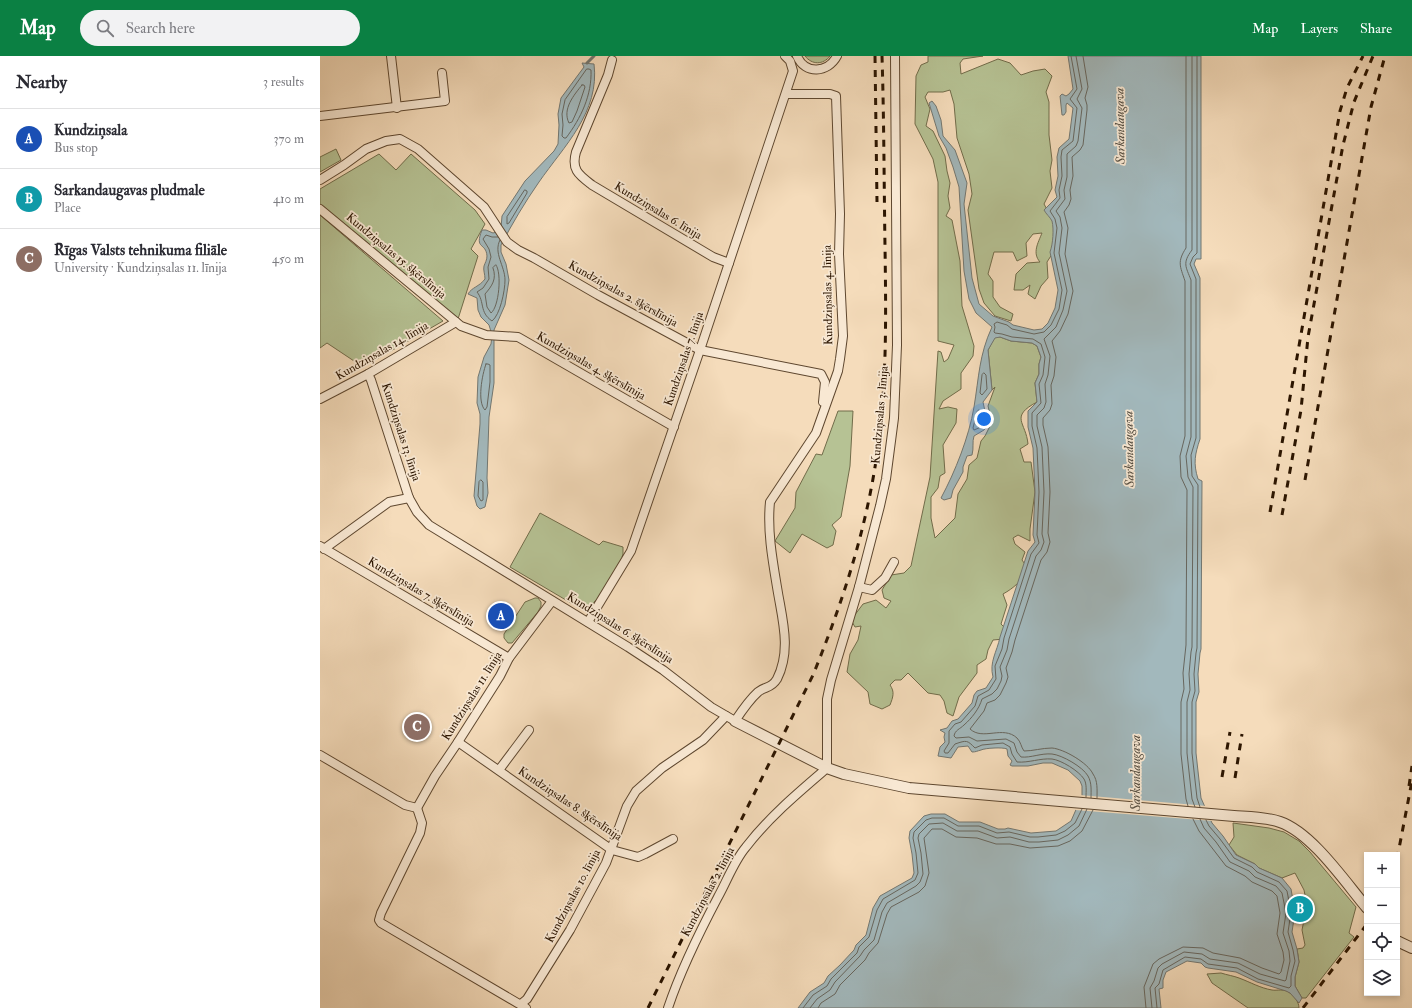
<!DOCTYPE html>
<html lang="en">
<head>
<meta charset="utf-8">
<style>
	:root { --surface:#fff; --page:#f2f2f3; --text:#2b2b33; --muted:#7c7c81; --line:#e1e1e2; --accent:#0b8043 }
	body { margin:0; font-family:"IM FELL Double Pica",serif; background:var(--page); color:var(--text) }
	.controls { position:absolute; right:12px; bottom:12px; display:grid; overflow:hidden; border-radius:0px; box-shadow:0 2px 6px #0003 }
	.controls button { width:36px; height:36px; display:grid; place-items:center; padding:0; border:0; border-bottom:1px solid var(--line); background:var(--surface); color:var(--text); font:20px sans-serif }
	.you { position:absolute; left:664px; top:363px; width:14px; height:14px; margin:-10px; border:3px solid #fff; border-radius:50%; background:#1a73e8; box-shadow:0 0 0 6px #1a73e833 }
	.badge { display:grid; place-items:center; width:26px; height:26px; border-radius:50%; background:var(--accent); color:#fff; font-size:13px; font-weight:700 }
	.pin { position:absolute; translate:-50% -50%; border:2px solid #fff; box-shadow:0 1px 4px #0006 }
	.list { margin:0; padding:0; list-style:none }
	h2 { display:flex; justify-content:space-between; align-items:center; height:52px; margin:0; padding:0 16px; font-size:17px }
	h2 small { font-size:13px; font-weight:400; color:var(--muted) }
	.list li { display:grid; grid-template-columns:26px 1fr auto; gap:12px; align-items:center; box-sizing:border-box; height:60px; padding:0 16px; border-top:1px solid var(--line) }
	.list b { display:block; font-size:15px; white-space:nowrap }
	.list p { margin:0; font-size:13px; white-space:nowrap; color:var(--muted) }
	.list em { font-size:13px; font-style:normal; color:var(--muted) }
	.icon { flex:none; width:22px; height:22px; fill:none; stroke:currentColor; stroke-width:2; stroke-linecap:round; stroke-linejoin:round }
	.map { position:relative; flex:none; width:1092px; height:952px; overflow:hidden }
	header { display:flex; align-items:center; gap:24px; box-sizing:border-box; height:56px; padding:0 20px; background:var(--accent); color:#fff }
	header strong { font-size:19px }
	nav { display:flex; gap:22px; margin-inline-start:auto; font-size:14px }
	.search { width:280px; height:36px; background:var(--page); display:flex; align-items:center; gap:10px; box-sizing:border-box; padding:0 14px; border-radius:22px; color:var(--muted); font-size:15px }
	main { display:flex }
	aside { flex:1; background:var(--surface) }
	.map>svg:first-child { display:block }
	.green { fill:#b6c294; stroke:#716c4a }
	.water { fill:#a2b8bc; stroke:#737771 }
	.pier { fill:#f5dcbb }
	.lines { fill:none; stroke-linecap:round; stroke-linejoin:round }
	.shore { stroke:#67665e; stroke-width:1 }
	.stream { stroke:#737771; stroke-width:3 }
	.minor-casing { stroke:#5e472f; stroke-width:10 }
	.tertiary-casing { stroke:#5e472f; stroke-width:12 }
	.minor { stroke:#f8e8d3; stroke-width:8 }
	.tertiary { stroke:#f8e8d3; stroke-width:10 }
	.rail { stroke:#2c1500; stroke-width:3; stroke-dasharray:7 7; stroke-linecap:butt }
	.labels { text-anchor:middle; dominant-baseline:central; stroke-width:3.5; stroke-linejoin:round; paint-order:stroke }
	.street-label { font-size:12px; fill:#2c1500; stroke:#f8e8d3 }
	.water-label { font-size:13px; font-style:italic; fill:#554e42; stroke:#f8e8d3 }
</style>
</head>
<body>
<header>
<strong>Map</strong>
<div class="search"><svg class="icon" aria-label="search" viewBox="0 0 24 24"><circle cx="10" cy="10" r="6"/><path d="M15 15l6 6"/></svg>Search here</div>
<nav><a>Map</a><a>Layers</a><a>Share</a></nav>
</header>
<main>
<aside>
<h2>Nearby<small>3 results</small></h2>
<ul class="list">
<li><span class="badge" style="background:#1a4fb4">A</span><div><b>Kundziņsala</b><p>Bus stop</p></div><em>370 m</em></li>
<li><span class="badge" style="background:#0f9aa8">B</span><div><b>Sarkandaugavas pludmale</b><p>Place</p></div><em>410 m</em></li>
<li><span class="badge" style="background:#8d6e63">C</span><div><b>Rīgas Valsts tehnikuma filiāle</b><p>University · Kundziņsalas 11. līnija</p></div><em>450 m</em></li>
</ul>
</aside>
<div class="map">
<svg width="1092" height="952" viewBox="0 0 1092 952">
	<rect width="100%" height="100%" fill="#f5dcbb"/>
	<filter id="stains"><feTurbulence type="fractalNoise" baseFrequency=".005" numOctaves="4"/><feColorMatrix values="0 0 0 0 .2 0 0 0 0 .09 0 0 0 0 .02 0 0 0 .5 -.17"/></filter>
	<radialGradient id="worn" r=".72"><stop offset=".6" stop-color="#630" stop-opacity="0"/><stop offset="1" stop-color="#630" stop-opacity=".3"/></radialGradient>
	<g class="green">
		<path d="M485,0H510C503,9 492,9 485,0Z"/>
		<path d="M608,0H663L643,3L640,7L641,18L678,3L690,7L701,19L713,15L725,13L732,20L726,36L729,46V79L732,104L730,115L732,132L724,148L735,168L736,192L727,206L728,222L721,230L715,243L708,238L710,229L703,234H694L696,218L707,207L720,206C712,197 718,187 722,177L713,178L706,187L707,200L697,205L693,196H674L668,218L673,225V241L680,251L693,258L691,265L675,260L664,247L659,233L648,154L652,138L649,118L637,82L634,48L630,34L623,36H608L605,41L610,53L606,70L613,75L625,100L627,115L630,127L628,140L630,152L626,160L632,164L640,205L642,250L654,290L653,300L641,317V333L623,345L619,353L628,351L637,353L636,367L623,389L625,417L620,420L618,432L611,441V462L615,482L635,462L638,438L647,423L649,409L657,402L661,385L665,380L672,366L668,350L675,331L672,334L668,294L675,281H680L691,285L712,287L717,290L721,301L719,308V318L715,327L717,346C689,361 706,366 708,388L700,393L704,406H711L715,436L710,473V485L698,479L693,482L695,488L705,496L702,504L709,514C701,525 694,532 683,538L687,549L681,568L686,573L684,583L673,584L668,594L666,603L657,609V617L639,641L633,660L627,657L624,645L620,639L608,637L588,617L581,624H575L570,629C575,636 573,641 570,649L562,653L550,648L548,636L527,616L530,598L538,584L541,570L535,571L531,564L543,548L556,544L566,552L571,545L564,542L562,534L571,519L584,517L591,510L610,421L618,295L621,296L624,306L628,303L634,289L618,285V126L613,103L595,68L596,20L601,9L608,6Z"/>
		<polygon points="16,93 21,104 0,116 0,101"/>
		<polygon points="59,98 76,114 91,98 155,154 165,168 151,193 158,200 138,263 0,149 0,133"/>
		<polygon points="0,159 123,265 43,311 7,287 0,292"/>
		<polygon points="518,355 533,355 530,410 521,461 512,469 516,475 513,489 507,492 482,478 470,497 455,485 475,452 476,436 496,398 502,399"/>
		<polygon points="220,457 279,489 283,485 303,491 303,498 302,501 305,503 278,544 275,545 271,551 265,552 258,547 251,547 190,511"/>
		<polygon points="215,542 218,542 221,546 221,550 218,556 192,587 188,587 184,582 184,578 205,546"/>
		<polygon points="913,767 949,772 964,776 979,785 990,796 1036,851 1029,877 1034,881 986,942 982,942 975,930 975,921 979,906 977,893 983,892 985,889 982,874 987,849 984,834 975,817 962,822 939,812 935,808 917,799 909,789 914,781"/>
		<path d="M901,917C907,919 914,920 919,922C930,926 940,932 952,934C957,935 964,932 970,937C974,940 979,946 979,952H928L892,927L887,918Z"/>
	</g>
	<g class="water">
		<path d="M748,0H881V203H876L874,208L880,222V383C875,398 873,407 878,423L882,425L881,593L880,597L878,618L879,636L876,646V697L881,742L892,767L903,780L916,799L935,808L939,812L962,822L971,833L975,856L972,876L977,893L979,906L975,921V930L982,942L979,947L970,937L966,935L937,926L916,916L888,912L885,911L881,907L867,905L846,916L843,924V932L839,933L841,952H478L490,936L504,927L508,920L520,909L534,894L536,889L546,879L553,852L560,840L592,822L594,817L592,798L589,782L590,775L604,760L611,758H625L639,766H660L678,773H685L688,772L711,777L736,775L751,765L762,740V730L760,725L748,714L732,707H723L708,710H692L690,709L692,705L688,700L687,693C683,691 665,692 661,694C657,695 656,696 652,696L648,690L638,691L631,702L618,700L620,691L625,686L624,681L625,677L620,674L627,672L632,665L638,663L652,647L654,639L657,635L666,632L673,621C669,606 677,596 680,581L708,495L715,486L713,479L715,436L713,392L708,371V355L717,346L715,327L719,318V308L721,301L717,290L712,287L691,285L680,281L675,282L668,294L672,334L663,346L668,369L664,374L654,380C652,386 654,392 652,399L647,400L643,411V416L633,434L631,442L624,444L621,442C635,416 649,381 654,351C659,321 659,299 672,271L656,257L649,243L644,215L639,131L633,111L626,92L619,80L609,47L612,45L616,50L621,64L623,80L635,94L647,127L644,148L652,222L659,248L673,260L689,266L693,269L714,274L722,273L728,267L735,252L738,234L730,196C733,188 734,173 732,165C730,161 726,158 724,154L737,141L735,134L738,120L737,101L739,92L749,83L753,52L747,47L746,49V56L744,59H742L740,40L742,38L746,40L749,38L753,33Z"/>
		<path d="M262,7L274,8C280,56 244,90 219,126C205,146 192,168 181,189V196L186,208L189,224L185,249L174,274V327L169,361L167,422L168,437L165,451L160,453L157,450L154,440L160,368V358L157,347L158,321L164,301L171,288L172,279L169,269L161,261L158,254L157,242L148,238C152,231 159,231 165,223C165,218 163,214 164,210C165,207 167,204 167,200C166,186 154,194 162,174H166L173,177L180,175L181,172L182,160L205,125L234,95L238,88L239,69L238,58L241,42L264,11Z"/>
	</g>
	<polygon class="pier" points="760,739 887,750 893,765 755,754"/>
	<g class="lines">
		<g class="shore">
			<path d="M751,0L757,33L750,43L757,52L753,85L742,94L741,101L742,120L739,134L740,142L730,155L735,163L737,172L734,197L742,234L739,253L731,269L724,276L714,278L692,273L687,269L677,266L674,268L675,271L674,276L675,277L682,278L692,281L713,283L721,288L725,301L723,319L719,328L721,347L712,357V370L717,392L719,436L717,479L719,487L711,498L684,582L682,593L675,610L676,623L669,634L658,640L655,650L641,666L635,668L629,675V687L624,695L625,697H628L635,688C647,684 647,684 655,692L662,689L683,687L690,691L692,698L697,706C709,707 720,702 732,703C741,704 759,715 764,723C767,728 766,735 766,741"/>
			<path d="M756,0L762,33L757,43L762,52L758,85L756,90L747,98V121L744,134L745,143L736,155L740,161L742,172L739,197L747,235L743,254L736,271L724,283L730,300L728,319L725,328L726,346L724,352L717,359V370L722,391L724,436L722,478L724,486L721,494L716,500L689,583L687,594L680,611L682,620L681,625L677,633L672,638L662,643C659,653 652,662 644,669C640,673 635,674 634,680L636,682L649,681L657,685L686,683L694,687L697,696L701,701C711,702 721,697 732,698C742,699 763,711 768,720C772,727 771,735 771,742"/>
			<path d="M763,0L768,31L765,42L767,49V54L763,89L760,94L752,101L753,120L750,134L751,143L749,149L744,156L748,172L745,198L753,235L748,258L740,275L732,285L736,301L734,320L731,329L732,348L730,354L723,362V369L728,391L730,436L728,477L730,486L727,496L721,504L695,584L692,596L686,612L688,621L686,627L680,639L675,644L667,647L664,655L650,673C663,685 683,669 697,682C701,686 701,691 704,695C713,695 722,692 732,692C744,693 768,707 773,718C778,725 777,734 777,742"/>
			<path d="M866,0V192C857,206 860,210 865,225V380L860,400L861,421L867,434L866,589L863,617L864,633L861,646V698L866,743L868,750"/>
			<path d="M872,0V194C862,207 866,211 871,224V381L866,400L868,421L873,431L872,591L871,596L869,618L870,634L867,646V697L872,743L875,751"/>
			<polyline points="877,0 877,197 873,201 870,208 876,223 876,382 871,399 872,420 878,429 877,592 876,597 874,618 875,635 872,646 872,697 877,742 880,751"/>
			<path d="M267,13H269L271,14C272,39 261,62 246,82H244L242,80L243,69L242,58L245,44Z"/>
			<path d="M262,29H264L265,31L257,55L252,66L249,67C242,53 254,39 262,29Z"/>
			<polygon points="205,134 207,135 207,137 189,167 187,168 187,161"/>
			<path d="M178,181H172L166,179L163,183L169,193L171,201L168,211L169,223L163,232L157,236C165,246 159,256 172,265C180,259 185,235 185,224C185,210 173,197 180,184"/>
			<path d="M176,209C182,217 179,251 171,257L167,251L165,238C172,230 177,223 173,212Z"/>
			<path d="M166,308H168L170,309V326L167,351L165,354C157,346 162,319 166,308Z"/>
			<polygon points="664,317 666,319 667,333 662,339 660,337 662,319"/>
			<polygon points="659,354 661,356 663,368 661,371 654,374 653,372 657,356"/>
			<polygon points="161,424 163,426 163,444 161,445 158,440 159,426"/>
			<polyline points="483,952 493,939 507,930 511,923 537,897 539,891 549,881 557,854 563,843 595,824 598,817 596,797 593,782 594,776 606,764 612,762 624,762 638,770 659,770 677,777 689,776 710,781 718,781 736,779 745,775 755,767 762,753"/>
			<polyline points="490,952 497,943 510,934 515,926 540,900 544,894 554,884 562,856 567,847 596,830 600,826 603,818 601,797 598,782 599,778 609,768 623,767 637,775 658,775 677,782 690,781 709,786 719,786 738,784 748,779 759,770 767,753"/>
			<polyline points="498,952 501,947 515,938 520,929 545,904 549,897 558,887 567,858 571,851 599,836 605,830 609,817 604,782 612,773 622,773 636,781 657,782 676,788 690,788 710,792 738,790 750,785 762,775 773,754"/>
			<polyline points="826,952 824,931 833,908 839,903 863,891 883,892 893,897 920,902 942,912 959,918 961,916 964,904 963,896 957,878 960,857 957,840 952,835 932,826 925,820 906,810 879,775 873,763"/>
			<polyline points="832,952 830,932 834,925 838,912 842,908 864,896 882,898 890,903 918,907 940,918 965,925 966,924 970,905 969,895 963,877 966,857 962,837 956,830 935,821 929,815 910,806 896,786 884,772 880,763"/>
			<polyline points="837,952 835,932 839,928 843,914 865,901 881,903 888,908 917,912 938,923 969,932 971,930 971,920 975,905 973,894 968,876 971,856 967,835 959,826 937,816 932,811 914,802 900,783 889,770 886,764"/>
		</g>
		<polyline class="stream" points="267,7 274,0"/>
		<defs>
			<g id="minor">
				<polyline points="71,0 77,52"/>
				<path d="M477,0C485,19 508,17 517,0"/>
				<path d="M292,4L288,19L256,96C251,114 259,119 272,129L393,201L409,207"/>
				<polyline points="0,60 125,45 122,17"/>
				<polyline points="0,124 24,109 46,93 66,85 80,83 98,93 164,151 187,186 198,194 214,202 278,239 380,294 501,318 505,326 503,346"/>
				<polyline points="0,153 141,270 166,279 198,281 354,371"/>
				<path d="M48,318L51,324L89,442L97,456L109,469L308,591L343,614L391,651L415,665C421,656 429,644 438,636C445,630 451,633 457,623C471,595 463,566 458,537C453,507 447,476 450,446L496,377L518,315L520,303L523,280L519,198L520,158L516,40L510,38H466"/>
				<polyline points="0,343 48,318 136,266"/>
				<polyline points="0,490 189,602"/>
				<polyline points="4,493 69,446 89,442"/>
				<polyline points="539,531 552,534 565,522 574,506"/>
				<polyline points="268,566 311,495 380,294 473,15 470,5 465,0"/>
				<polyline points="138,686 292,794 318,801 325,798 353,783"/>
				<polyline points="0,699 85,749 97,752"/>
				<polyline points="179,714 209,674"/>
				<polyline points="97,752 102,767 100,777 61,857 59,864 61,867 206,952"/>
				<polyline points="97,752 115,720 138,686 180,620 189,602 232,545"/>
				<polyline points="201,948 207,943 250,874 286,807 307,750 316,735 342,712 383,684 406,660"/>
				<path d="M348,952C361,913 379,877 398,841C407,825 414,805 426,791C449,761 479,736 507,712V643L511,624L539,531L560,450L566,423L574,362L577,289L575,0"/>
			</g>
			<g id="tertiary">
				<path d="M415,665L507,712L524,718L589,732L914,760C929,761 946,761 960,766C992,777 1025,826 1047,852"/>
				<polyline points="1077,885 1092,892"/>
			</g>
		</defs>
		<use href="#minor" class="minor-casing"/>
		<use href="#tertiary" class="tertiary-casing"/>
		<use href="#minor" class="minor"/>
		<use href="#tertiary" class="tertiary"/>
		<g class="rail">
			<polyline points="555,0 557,146"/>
			<polyline points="985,424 1051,51 1065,0"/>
			<polyline points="950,456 1020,55 1027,32 1043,0"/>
			<polyline points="962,459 981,354 988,281 1023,89 1034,46 1053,0"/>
			<polyline points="902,721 910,676"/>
			<polyline points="915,722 922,678"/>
			<polyline points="1089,730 1092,710"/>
			<polyline points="1077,803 1092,725"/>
			<path d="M328,952L493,619C522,548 546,475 557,398C567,329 566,260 565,190C564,127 564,63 562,0"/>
			<polyline points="983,952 1047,868"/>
		</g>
	</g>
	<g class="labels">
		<g class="street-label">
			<text transform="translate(338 155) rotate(31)">Kundziņsalas 6. līnija</text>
			<text transform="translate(76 200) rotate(40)">Kundziņsalas 15. šķērslīnija</text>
			<text transform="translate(303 238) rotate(29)">Kundziņsalas 2. šķērslīnija</text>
			<text transform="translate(508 239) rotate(-91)">Kundziņsalas 4. līnija</text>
			<text transform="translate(62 295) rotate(-30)">Kundziņsalas 14. līnija</text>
			<text transform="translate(364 303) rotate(-71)">Kundziņsalas 7. līnija</text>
			<text transform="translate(271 310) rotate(30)">Kundziņsalas 4. šķērslīnija</text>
			<text transform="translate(560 359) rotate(-85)">Kundziņsalas 3. līnija</text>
			<text transform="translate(81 376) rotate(72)">Kundziņsalas 13. līnija</text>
			<text transform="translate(101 536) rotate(31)">Kundziņsalas 7. šķērslīnija</text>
			<text transform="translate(300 572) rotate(32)">Kundziņsalas 6. šķērslīnija</text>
			<text transform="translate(152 640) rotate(-58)">Kundziņsalas 11. līnija</text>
			<text transform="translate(250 748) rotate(34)">Kundziņsalas 8. šķērslīnija</text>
			<text transform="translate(388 836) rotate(-62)">Kundziņsalas 2. līnija</text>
			<text transform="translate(253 840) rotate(-62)">Kundziņsalas 10. līnija</text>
		</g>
		<g class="water-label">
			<text transform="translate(800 70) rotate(-91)">Sarkandaugava</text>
			<text transform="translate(809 393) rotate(-91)">Sarkandaugava</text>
			<text transform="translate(816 717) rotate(-90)">Sarkandaugava</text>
		</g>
	</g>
	<rect width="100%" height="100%" filter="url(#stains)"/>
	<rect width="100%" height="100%" fill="url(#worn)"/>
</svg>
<div class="controls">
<button>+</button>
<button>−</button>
<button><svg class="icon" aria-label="locate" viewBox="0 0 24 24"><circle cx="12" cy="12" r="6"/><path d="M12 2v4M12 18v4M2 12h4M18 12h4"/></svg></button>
<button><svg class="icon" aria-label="layers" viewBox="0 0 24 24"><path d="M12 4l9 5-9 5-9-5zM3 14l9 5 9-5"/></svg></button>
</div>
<div class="you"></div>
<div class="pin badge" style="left:181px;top:560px;background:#1a4fb4">A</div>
<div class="pin badge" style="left:980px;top:853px;background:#0f9aa8">B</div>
<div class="pin badge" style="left:97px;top:671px;background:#8d6e63">C</div>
</div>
</main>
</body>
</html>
